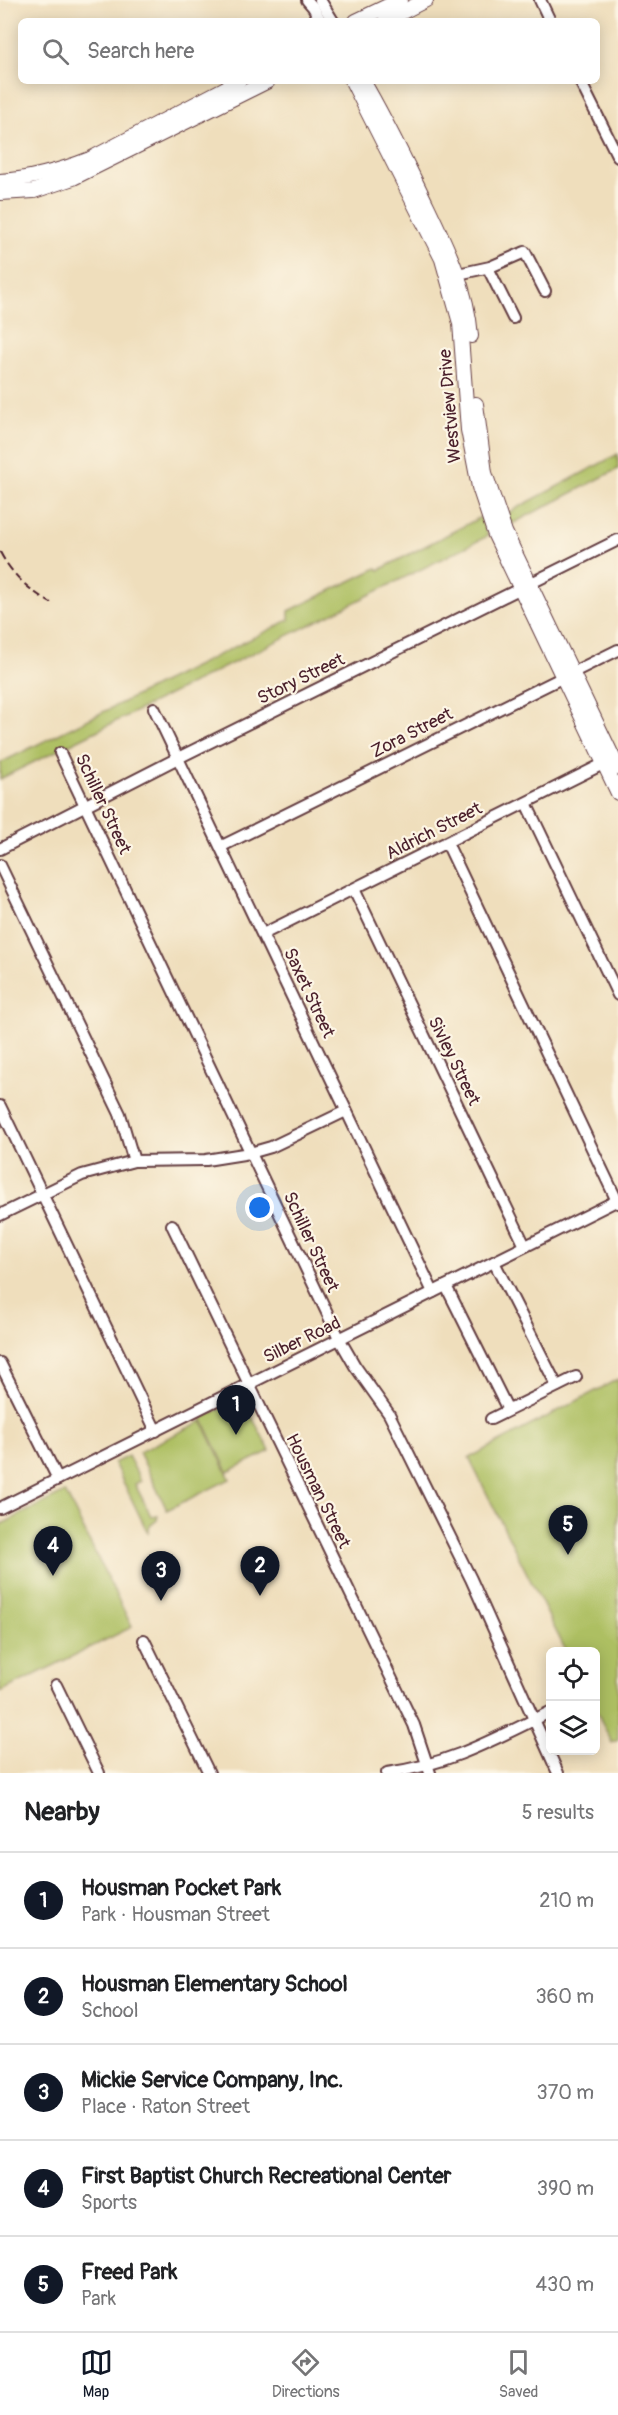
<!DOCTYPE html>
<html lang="en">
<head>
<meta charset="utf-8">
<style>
	:root { --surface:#fff; --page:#f2f2f2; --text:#202124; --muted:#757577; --line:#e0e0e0; --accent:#111827 }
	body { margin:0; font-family:Pangolin,sans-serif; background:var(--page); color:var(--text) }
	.controls { position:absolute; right:18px; bottom:18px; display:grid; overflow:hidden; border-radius:9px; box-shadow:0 3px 15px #0003 }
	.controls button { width:54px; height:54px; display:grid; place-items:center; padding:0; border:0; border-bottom:2px solid var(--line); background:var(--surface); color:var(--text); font:30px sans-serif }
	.you { position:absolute; left:260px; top:1208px; width:21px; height:21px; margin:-15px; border:4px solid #fff; border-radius:50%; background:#1a73e8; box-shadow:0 0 0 9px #1a73e833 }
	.badge { display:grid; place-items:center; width:39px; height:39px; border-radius:50%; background:var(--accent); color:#fff; font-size:20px; font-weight:700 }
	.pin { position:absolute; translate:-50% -50px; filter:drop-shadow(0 2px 3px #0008) }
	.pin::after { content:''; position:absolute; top:32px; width:21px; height:18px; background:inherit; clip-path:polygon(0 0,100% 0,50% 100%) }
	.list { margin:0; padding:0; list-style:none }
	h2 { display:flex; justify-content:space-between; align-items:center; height:78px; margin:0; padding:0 24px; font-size:26px }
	h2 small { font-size:20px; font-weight:400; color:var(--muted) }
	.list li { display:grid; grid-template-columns:39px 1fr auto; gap:18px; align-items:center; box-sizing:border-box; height:96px; padding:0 24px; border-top:2px solid var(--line) }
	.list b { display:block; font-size:22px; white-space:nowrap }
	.list p { margin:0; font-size:20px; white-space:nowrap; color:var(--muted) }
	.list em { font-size:20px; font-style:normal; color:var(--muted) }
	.icon { flex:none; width:33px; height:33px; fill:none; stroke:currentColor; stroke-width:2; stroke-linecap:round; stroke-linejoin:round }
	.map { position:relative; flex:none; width:618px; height:1773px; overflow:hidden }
	.search { position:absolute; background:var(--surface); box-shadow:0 3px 15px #0003; left:18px; right:18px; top:18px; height:66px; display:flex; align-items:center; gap:15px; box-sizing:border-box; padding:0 21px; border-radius:9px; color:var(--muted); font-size:22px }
	.sheet { height:558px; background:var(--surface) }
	nav { display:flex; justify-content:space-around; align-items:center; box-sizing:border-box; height:84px; border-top:2px solid var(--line); background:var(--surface); font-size:16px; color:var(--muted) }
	nav a { display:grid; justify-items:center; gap:3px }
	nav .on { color:var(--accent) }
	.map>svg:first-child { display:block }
	.green { fill:#adbf62; stroke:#7c6f46; stroke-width:1.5 }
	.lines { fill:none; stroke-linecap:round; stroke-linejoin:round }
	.minor-casing { stroke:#633c41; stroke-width:14 }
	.major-casing { stroke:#633c41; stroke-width:16 }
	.minor { stroke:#fff; stroke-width:10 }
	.major { stroke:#fff; stroke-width:14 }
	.rail { stroke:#4a1f2b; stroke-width:2; stroke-dasharray:9 4.5; stroke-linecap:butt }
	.labels { text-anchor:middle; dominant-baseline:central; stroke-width:4.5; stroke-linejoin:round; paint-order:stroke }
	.street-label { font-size:18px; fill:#4a1f2b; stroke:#fcf5e5 }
</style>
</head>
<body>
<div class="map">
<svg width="618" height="1773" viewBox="0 0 618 1773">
	<rect width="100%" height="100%" fill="#fcf5e5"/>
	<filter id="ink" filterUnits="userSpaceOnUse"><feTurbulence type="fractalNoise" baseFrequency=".0167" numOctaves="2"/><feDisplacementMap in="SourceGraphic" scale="12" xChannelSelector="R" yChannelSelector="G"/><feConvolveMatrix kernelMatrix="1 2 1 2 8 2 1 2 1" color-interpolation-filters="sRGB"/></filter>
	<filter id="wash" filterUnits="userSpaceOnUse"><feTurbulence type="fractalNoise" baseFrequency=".008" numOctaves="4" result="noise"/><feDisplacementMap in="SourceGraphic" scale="24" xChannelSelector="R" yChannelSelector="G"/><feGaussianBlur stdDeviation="1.35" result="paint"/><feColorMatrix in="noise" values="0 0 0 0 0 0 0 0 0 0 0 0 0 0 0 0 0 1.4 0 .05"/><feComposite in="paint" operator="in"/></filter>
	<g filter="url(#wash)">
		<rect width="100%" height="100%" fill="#efdebc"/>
		<g class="green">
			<polygon points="618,454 618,469 508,526 504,515"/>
			<polygon points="481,517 488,536 0,779 0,763 289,620 289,611 377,568 379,570"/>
			<polygon points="618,1379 618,1740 612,1743 596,1710 596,1652 566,1651 469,1458"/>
			<polygon points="242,1398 270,1451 228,1472 202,1418"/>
			<polygon points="202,1421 230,1479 167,1510 139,1452"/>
			<polygon points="128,1456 141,1481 135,1484 151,1516 158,1515 157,1520 150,1526 148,1533 114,1463"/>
			<polygon points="65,1492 132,1627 0,1692 0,1525"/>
		</g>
	</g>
	<g filter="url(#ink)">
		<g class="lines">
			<defs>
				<g id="minor">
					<polyline points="307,0 313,7 321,21"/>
					<polyline points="320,0 333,21"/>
					<polyline points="540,0 550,21"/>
					<polyline points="580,81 618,157"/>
					<polyline points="488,268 513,318"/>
					<polyline points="458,274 490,267 525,252 545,291"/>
					<polyline points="154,708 433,1292"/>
					<polyline points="60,753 340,1340 355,1366 389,1414 471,1579 558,1773"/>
					<polyline points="526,803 618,995"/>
					<polyline points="447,843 618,1203"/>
					<polyline points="222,846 618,650"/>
					<polyline points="0,849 178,758 618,540"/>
					<polyline points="0,865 120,1114 134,1161"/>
					<polyline points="354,889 525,1246"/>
					<polyline points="263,934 609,761"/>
					<polyline points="0,1106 156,1431"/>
					<polyline points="0,1215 82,1175 134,1161 206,1160 250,1153 271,1147 346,1111"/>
					<polyline points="172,1225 414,1725 430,1773"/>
					<polyline points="494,1262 557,1386"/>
					<polyline points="446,1286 508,1410"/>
					<polyline points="0,1363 58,1479"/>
					<polyline points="491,1419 576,1377"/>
					<polyline points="0,1508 618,1200"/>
					<polyline points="144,1640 209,1773"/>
					<polyline points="56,1685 99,1773"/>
					<path d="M387,1773C451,1764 494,1739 550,1712"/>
				</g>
				<g id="major">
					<polyline points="356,21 400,0"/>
					<polyline points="385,21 426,0"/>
					<polyline points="352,81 442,259 460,323 468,430 479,487 495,535 618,793"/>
					<path d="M363,81C385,118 403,156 422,195C444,241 467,285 471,336"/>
					<path d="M0,181C31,179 62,170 90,159L239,81"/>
					<polyline points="0,193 34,191 73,178 268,81"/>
					<polyline points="476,404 485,473 505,532 618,768"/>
				</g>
			</defs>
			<use href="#minor" class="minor-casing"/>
			<use href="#major" class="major-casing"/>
			<use href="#minor" class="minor"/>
			<use href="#major" class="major"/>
			<path class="rail" d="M0,552C12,575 29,590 51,603"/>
		</g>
	</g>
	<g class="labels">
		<g class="street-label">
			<text transform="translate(450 406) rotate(-95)">Westview Drive</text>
			<text transform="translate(301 679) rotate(-26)">Story Street</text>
			<text transform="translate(412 733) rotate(-27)">Zora Street</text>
			<text transform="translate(103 804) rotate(65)">Schiller Street</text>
			<text transform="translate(434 831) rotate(-27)">Aldrich Street</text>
			<text transform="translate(309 993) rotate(65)">Saxet Street</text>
			<text transform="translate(454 1061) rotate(64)">Sivley Street</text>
			<text transform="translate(311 1242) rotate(65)">Schiller Street</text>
			<text transform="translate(302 1340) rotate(-26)">Silber Road</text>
			<text transform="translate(318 1491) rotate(64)">Housman Street</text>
		</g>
	</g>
</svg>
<div class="controls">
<button><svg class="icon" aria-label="locate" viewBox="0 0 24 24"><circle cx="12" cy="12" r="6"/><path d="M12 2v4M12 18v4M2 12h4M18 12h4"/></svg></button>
<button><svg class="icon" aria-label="layers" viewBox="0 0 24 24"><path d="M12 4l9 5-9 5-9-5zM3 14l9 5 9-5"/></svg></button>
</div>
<div class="you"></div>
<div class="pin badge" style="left:236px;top:1435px">1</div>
<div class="pin badge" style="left:260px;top:1596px">2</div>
<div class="pin badge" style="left:161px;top:1601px">3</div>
<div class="pin badge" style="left:53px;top:1576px">4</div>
<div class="pin badge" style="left:568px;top:1555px">5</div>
<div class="search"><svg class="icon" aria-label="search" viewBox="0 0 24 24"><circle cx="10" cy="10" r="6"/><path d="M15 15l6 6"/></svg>Search here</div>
</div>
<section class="sheet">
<h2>Nearby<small>5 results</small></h2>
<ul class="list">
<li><span class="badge">1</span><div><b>Housman Pocket Park</b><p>Park · Housman Street</p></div><em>210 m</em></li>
<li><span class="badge">2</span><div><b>Housman Elementary School</b><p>School</p></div><em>360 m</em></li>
<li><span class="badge">3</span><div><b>Mickie Service Company, Inc.</b><p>Place · Raton Street</p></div><em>370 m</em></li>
<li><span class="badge">4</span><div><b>First Baptist Church Recreational Center</b><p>Sports</p></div><em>390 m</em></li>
<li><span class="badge">5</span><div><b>Freed Park</b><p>Park</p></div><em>430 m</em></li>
</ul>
</section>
<nav>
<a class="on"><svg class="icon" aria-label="map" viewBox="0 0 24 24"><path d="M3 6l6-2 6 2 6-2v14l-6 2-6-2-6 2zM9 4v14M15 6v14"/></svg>Map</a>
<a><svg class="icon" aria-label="directions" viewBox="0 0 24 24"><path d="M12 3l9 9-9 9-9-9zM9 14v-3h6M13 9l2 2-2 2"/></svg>Directions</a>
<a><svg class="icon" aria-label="saved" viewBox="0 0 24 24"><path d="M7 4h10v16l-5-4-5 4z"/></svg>Saved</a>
</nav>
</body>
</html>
